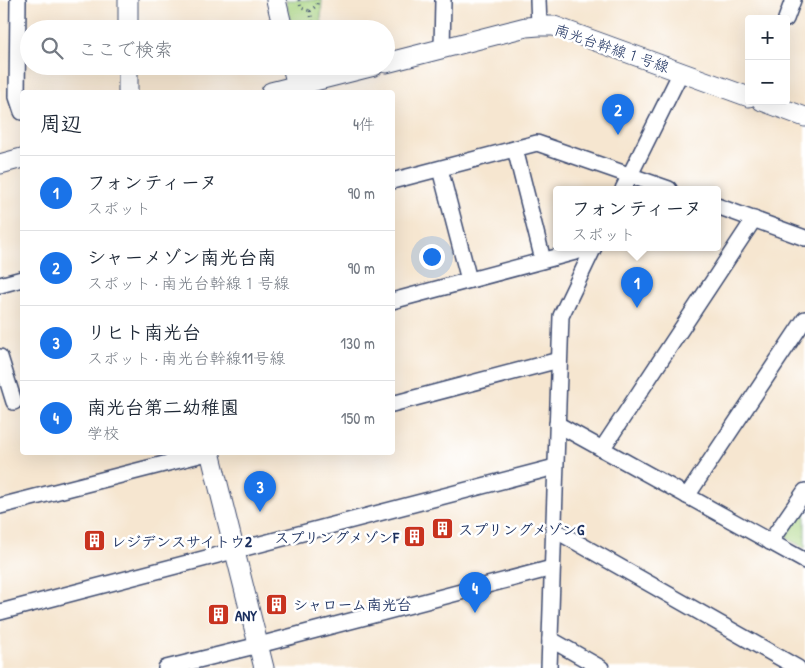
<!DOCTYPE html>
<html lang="ja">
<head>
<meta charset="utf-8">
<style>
	:root { --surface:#fff; --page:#f2f2f3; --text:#1f2937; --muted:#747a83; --line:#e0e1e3; --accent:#1a73e8 }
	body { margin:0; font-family:"Patrick Hand","Klee One",sans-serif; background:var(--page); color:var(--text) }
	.controls { position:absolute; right:15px; top:15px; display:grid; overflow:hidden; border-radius:5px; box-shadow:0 5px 20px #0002 }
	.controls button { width:45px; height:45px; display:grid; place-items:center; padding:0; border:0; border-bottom:1px solid var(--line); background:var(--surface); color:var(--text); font:25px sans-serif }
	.you { position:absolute; left:431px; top:256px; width:18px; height:18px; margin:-12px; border:4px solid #fff; border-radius:50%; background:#1a73e8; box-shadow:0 0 0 8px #1a73e833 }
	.badge { display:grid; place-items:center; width:32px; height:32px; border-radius:50%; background:var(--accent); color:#fff; font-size:16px; font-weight:700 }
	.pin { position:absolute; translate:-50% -41px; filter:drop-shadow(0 1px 2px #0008) }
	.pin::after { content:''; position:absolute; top:26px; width:18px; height:15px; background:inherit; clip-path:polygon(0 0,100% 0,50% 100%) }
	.popup { position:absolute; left:553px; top:186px; width:168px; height:65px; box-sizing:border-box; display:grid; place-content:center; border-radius:5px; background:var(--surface); filter:drop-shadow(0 1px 4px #0005); font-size:16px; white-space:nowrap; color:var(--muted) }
	.popup b { font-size:19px; color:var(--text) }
	.popup::after { content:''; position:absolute; left:50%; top:100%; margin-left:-10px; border:10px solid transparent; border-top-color:var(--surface) }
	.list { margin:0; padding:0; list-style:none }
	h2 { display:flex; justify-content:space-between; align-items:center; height:65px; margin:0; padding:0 20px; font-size:21px }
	h2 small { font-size:16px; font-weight:400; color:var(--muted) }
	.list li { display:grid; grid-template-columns:32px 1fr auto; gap:15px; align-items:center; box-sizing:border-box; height:75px; padding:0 20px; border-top:1px solid var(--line) }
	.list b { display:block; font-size:19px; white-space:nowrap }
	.list p { margin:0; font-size:16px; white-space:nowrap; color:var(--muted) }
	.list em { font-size:16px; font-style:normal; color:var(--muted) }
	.icon { flex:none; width:28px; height:28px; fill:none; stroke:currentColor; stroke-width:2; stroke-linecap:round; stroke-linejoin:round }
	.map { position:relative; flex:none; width:805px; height:668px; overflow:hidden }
	.search { position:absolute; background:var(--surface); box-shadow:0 5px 20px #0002; left:20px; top:20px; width:375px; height:55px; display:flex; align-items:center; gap:12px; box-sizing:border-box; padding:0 18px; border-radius:28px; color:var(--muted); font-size:19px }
	.panel { position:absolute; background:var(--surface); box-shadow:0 5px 20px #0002; left:20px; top:90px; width:375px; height:365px; border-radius:5px }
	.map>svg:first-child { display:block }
	.green { fill:#a8d481; stroke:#628270 }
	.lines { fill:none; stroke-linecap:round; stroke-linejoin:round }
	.minor-casing { stroke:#3c4a6f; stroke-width:18 }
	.tertiary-casing { stroke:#3c4a6f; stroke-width:21 }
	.path { stroke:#3c4a6f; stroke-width:3; stroke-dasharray:1 4; stroke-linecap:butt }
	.minor { stroke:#fff; stroke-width:15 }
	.tertiary { stroke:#fff; stroke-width:19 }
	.labels { text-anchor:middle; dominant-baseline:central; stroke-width:5; stroke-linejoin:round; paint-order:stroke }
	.street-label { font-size:15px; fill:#1b2f5e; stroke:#fff }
	.poi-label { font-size:15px; font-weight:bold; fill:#1b2f5e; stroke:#fff; text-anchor:start }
</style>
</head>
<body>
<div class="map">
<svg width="805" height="668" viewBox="0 0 805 668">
	<rect width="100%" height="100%" fill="#fff"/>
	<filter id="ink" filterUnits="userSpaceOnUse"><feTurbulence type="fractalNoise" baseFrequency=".02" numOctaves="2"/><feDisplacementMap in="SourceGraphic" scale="10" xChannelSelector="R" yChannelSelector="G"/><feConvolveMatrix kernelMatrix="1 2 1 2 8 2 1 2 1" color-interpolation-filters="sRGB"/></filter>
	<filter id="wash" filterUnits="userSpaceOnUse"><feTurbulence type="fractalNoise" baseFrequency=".0096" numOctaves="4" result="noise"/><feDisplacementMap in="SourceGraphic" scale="20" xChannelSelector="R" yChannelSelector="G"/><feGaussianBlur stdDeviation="1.12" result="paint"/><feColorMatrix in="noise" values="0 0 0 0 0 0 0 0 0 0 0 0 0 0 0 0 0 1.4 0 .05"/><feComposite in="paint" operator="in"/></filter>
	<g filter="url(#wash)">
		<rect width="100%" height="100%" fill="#f6e6d0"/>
		<g class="green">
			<polygon points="286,0 322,0 321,20 327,29 292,29"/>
			<polygon points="805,498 805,548 788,539 784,528"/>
		</g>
	</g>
	<g filter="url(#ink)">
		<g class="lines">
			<defs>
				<g id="minor">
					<polyline points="18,0 17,97 22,112"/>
					<polyline points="538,0 539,26"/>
					<polyline points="786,19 793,0"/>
					<polyline points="442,49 443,0"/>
					<polyline points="515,149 543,260"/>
					<polyline points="440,169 469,280"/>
					<polyline points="392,181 537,143 669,189"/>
					<polyline points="623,189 681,72"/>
					<polyline points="717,206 805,238"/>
					<polyline points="0,285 22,279"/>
					<polyline points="392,301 594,247"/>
					<polyline points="0,357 14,402"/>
					<polyline points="392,404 559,360"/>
					<polyline points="557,424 805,561"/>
					<polyline points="602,449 754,219"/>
					<polyline points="687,496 805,319"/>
					<polyline points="0,506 211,452"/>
					<polyline points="553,529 798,668"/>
					<polyline points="770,542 805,491"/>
					<polyline points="0,612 555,467"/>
					<polyline points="550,639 601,668"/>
					<polyline points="166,668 259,645 552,568"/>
					<polyline points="549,668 561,316 594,247"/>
				</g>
				<g id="tertiary">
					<polyline points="128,0 128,29"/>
					<polyline points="276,0 283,29"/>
					<polyline points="386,63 526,27 539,26 554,26 749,97"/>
					<polyline points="128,66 128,92"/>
					<polyline points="292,66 297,86"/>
					<polyline points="271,92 374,66"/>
					<polyline points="762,101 805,117"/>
					<polyline points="0,164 22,158"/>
					<polyline points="210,452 264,668"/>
				</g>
			</defs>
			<use href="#minor" class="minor-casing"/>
			<use href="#tertiary" class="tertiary-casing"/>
			<g class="path">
				<polyline points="299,0 301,8 310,11"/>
				<polyline points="310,11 314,29"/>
				<polyline points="310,11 317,5 318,0"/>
			</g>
			<use href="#minor" class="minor"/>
			<use href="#tertiary" class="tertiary"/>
		</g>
	</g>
	<defs>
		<symbol id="building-square" viewBox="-11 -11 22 22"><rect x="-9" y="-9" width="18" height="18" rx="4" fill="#c8321e" stroke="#fff"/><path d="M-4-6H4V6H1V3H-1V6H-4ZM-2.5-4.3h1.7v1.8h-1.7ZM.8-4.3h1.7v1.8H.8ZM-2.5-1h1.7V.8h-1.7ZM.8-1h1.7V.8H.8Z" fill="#fff"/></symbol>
	</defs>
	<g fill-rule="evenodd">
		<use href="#building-square" x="430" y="516" width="25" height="25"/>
		<use href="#building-square" x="402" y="524" width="25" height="25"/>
		<use href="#building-square" x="82" y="528" width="25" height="25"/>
		<use href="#building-square" x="264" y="592" width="25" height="25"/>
		<use href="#building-square" x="206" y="602" width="25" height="25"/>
	</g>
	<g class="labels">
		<g class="street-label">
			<text transform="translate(612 48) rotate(19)">南光台幹線１号線</text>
		</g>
		<g class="poi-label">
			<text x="458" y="529">スプリングメゾンG</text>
			<text x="399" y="537" text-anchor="end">スプリングメゾンF</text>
			<text x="111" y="541">レジデンスサイトウ2</text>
			<text x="293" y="604">シャローム南光台</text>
			<text x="235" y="615">ANY</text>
		</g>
	</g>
</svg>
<div class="controls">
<button>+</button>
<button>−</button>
</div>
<div class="you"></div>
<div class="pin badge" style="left:637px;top:308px">1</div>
<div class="popup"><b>フォンティーヌ</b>スポット</div>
<div class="pin badge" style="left:618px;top:135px">2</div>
<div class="pin badge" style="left:260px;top:512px">3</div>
<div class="pin badge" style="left:475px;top:613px">4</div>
<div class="search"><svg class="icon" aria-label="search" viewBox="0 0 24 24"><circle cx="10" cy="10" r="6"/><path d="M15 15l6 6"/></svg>ここで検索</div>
<section class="panel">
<h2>周辺<small>4件</small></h2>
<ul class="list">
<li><span class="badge">1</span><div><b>フォンティーヌ</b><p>スポット</p></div><em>90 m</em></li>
<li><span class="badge">2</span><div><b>シャーメゾン南光台南</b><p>スポット · 南光台幹線１号線</p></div><em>90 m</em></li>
<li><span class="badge">3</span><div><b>リヒト南光台</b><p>スポット · 南光台幹線11号線</p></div><em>130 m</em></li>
<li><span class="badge">4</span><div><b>南光台第二幼稚園</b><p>学校</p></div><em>150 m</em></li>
</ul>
</section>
</div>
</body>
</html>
